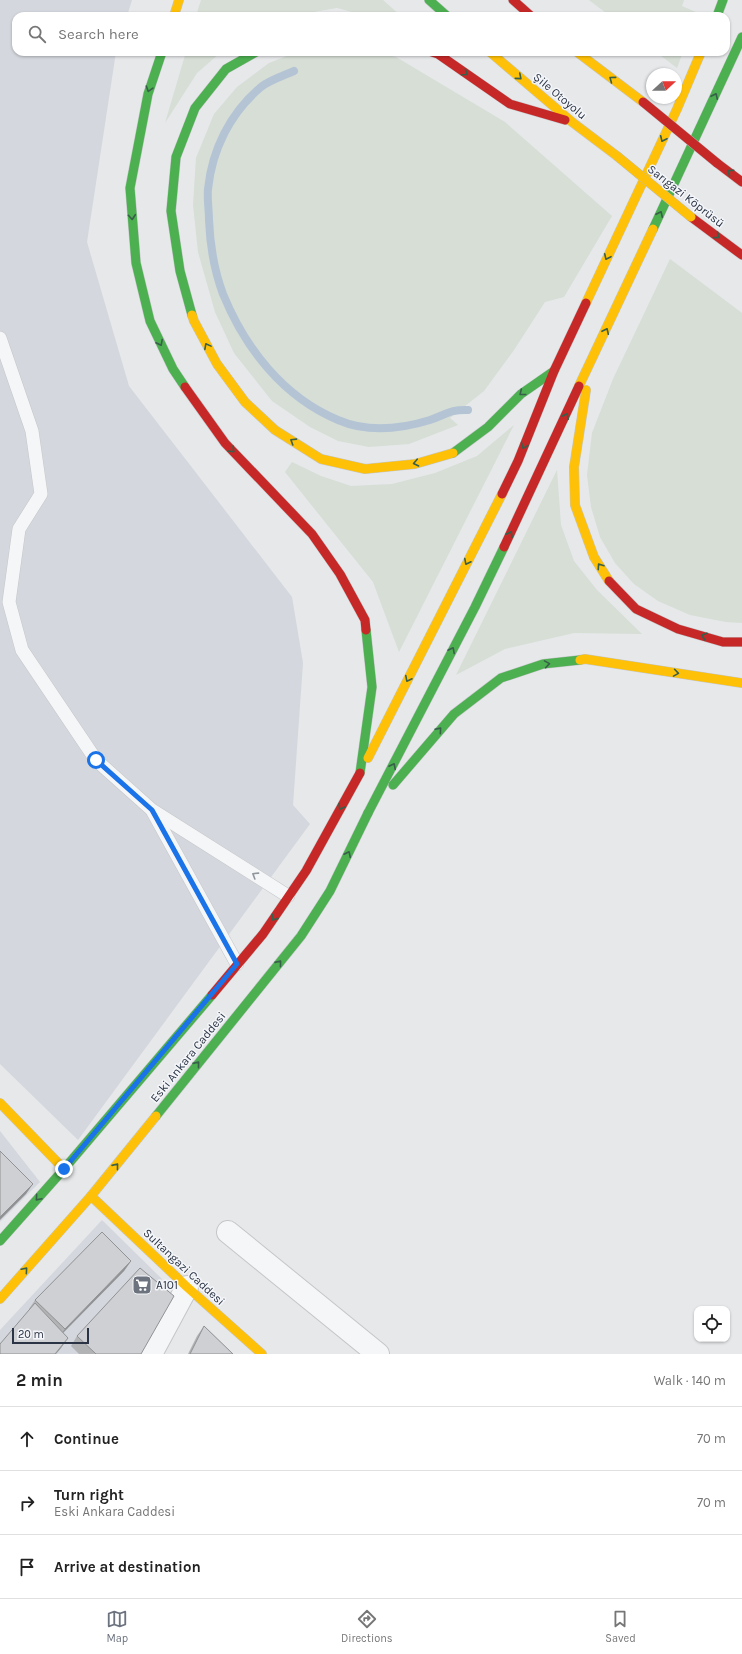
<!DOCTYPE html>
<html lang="en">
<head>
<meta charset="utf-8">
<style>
	:root { --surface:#fff; --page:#f6f6f6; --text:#222; --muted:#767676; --line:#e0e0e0; --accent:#6c737f }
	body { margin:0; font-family:Karla,sans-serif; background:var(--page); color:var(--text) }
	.controls { position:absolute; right:12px; bottom:12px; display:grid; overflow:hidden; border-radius:8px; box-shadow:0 1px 3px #0004 }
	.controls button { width:36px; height:36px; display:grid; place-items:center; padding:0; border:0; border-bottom:1px solid var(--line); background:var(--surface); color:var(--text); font:20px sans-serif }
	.compass { position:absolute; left:646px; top:68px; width:36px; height:36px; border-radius:50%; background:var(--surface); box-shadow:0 1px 3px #0004; rotate:69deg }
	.scale { position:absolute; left:12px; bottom:10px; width:77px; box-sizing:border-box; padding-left:4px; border:2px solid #2b3445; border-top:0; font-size:11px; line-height:14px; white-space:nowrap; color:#2b3445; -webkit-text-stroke:3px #f4f6f9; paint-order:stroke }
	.stop { position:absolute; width:12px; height:12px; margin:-9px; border:3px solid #1a73e8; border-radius:50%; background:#fff }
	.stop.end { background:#1a73e8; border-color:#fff; box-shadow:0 1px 4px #0008 }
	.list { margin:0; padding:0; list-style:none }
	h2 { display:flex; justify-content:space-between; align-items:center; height:52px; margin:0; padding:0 16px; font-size:17px }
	h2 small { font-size:13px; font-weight:400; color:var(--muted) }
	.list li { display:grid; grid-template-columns:26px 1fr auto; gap:12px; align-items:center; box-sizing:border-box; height:64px; padding:0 16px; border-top:1px solid var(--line) }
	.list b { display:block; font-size:15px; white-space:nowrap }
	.list p { margin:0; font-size:13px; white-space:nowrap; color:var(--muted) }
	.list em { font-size:13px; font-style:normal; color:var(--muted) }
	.icon { flex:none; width:22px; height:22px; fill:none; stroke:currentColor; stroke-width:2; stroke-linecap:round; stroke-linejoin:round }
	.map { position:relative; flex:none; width:742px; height:1354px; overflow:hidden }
	.search { position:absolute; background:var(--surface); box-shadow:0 1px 3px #0004; left:12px; right:12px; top:12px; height:44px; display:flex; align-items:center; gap:10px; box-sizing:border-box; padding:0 14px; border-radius:12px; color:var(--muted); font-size:15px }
	.sheet { height:244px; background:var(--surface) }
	nav { display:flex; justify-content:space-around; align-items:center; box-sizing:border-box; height:56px; border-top:1px solid var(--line); background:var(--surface); font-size:11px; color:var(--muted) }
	nav a { display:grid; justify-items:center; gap:2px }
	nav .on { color:var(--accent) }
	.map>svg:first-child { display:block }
	.built { fill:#d4d7dd }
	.green { fill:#d6ded6 }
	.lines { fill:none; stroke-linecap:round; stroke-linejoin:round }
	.stream { stroke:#b4c4d5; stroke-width:8 }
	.lane-casing { stroke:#c4c6c8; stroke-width:14 }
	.street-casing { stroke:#c4c6c8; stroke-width:24 }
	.fast-casing { stroke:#c4c6c8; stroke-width:10 }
	.slow-casing { stroke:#c4c6c8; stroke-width:10 }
	.jam-casing { stroke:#c4c6c8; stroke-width:10 }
	.lane { stroke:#f5f6f7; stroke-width:13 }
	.street { stroke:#f5f6f7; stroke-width:22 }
	.fast { stroke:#4caf50; stroke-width:9 }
	.slow { stroke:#ffc107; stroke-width:9 }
	.jam { stroke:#c62828; stroke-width:9 }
	.slow-bridge-casing { stroke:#b8bbbf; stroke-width:10; stroke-linecap:butt }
	.jam-bridge-casing { stroke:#b8bbbf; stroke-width:10; stroke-linecap:butt }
	.slow-bridge { stroke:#ffc107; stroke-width:9 }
	.jam-bridge { stroke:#c62828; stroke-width:9 }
	.wall { fill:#b1b3b5 }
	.shaded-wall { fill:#909294 }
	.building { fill:#ced0d3; stroke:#909294 }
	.oneway { stroke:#375f49 }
	.oneway2 { stroke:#90959e }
	.route { stroke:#1a73e8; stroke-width:5 }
	.labels { text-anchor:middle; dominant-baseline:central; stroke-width:3; stroke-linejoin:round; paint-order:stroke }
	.street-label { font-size:12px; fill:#2b3445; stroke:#f4f6f9 }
	.poi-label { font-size:12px; fill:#2b3445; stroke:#f4f6f9; text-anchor:start }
</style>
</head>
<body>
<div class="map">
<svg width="742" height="1354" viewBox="0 0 742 1354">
	<rect width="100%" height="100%" fill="#e6e8ea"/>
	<g class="built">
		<polygon points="0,0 132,0 127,16 16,16 16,52 116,52 87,242 129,386 292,597 303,663 293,805 310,824 78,1140 0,1064"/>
		<polygon points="0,1131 40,1182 0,1222"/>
		<polygon points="102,1220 162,1279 123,1354 0,1354 0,1330"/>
	</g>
	<g class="green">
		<polygon points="201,0 383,0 401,16 367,16 337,8 290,16 196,16"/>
		<polygon points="589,0 684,0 682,6 698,13 697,16 610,16"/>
		<polygon points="186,52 221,52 197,73 165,123"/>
		<polygon points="297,52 375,52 396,57 505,122 612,216 564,297 545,302 514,350 484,391 450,418 458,425 409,444 369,447 338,441 310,427 272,401 234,353 215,312 198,252 193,205 196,158 214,114 237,87 269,63"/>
		<polygon points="656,52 683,52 677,68"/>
		<polygon points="670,259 742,313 742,623 726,622 690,615 658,601 634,584 615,563 600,537 591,507 587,475 592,433 613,379"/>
		<polygon points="514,425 399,652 373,582 285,472 292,462 321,476 351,486 392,484 435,473 477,456"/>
		<polygon points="557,470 561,525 574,561 597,590 642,634 574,633 505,649 456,675"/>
	</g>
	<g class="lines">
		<path class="stream" d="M294,71C283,76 270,80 261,87C230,113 212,150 208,189C207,199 209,210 209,220C210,244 214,270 223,294C245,348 283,397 338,420C368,433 401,429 430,420C445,415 451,409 468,410"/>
		<defs>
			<g id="lane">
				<polyline points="0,338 32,431 41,494 19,529 9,602 22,650 96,760 152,810 288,896"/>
				<polyline points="153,812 237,964"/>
			</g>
			<g id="street">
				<polyline points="228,1232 378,1354"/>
				<polyline points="151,1354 187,1287"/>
			</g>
			<g id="fast">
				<polyline points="429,0 447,16"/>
				<polyline points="717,16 723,0"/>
				<polyline points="162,52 148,94 130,188 136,263 150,321 173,369 185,387"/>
				<polyline points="653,229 742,37"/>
				<polyline points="192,315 180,271 171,211 176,157 195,108 226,69 256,52"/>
				<polyline points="453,453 488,427 521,394 554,371"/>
				<polyline points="360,773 372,687 366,630"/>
				<polyline points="393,785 454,714 501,678 543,664 580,660"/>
				<polyline points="368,813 475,607 504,547"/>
				<polyline points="156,1116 301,936 330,891 368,813"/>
				<polyline points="0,1241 64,1169 212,995"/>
			</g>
			<g id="slow">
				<polyline points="174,16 179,0"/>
				<polyline points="490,52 572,122 617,156"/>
				<polyline points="577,52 643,102"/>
				<polyline points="586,303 677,109 701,52"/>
				<polyline points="192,315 194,321 217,364 245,402 275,430 321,459 365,469 415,464 453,453"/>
				<polyline points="579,386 653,229"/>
				<polyline points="586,390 574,467 575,505 594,557 609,581"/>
				<polyline points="580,660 585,659 742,683"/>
				<polyline points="368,758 502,494"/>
				<polyline points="0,1103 64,1169"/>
				<polyline points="91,1196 187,1287 262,1354"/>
				<polyline points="0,1299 91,1196 156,1116"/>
			</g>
			<g id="jam">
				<polyline points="513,0 531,16"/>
				<polyline points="432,52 438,54 510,104 565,120"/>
				<polyline points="717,163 742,182"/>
				<polyline points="691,217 742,255"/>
				<polyline points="185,387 225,443 312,534 340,574 365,620 366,630"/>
				<polyline points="502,494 518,461 554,371 586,303"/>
				<polyline points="504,547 579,386"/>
				<polyline points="609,581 636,609 678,629 723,642 742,642"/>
				<polyline points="212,995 263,934 306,871 360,773"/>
			</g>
		</defs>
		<use href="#lane" class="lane-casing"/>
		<use href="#street" class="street-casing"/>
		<use href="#fast" class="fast-casing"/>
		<use href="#slow" class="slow-casing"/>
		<use href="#jam" class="jam-casing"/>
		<use href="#lane" class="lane"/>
		<use href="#street" class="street"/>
		<use href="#fast" class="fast"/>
		<use href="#slow" class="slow"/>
		<use href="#jam" class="jam"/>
		<defs>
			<polyline id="slow-bridge" points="617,156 691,217"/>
			<polyline id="jam-bridge" points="643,102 717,163"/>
		</defs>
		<use href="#slow-bridge" class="slow-bridge-casing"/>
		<use href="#jam-bridge" class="jam-bridge-casing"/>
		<use href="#slow-bridge" class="slow-bridge"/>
		<use href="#jam-bridge" class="jam-bridge"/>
	</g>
	<g class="wall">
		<polygon points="131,1261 124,1271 63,1333 61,1348 29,1309 35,1300"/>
		<polygon points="204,1326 233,1354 188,1354 197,1336"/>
		<polygon points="77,1336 141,1354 79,1354 71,1346"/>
	</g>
	<g class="shaded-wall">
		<polygon points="33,1184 26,1194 0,1220 0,1217"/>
		<polygon points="131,1261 124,1271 58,1338 65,1329"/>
		<polygon points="68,1338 61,1348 56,1354 55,1354"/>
	</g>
	<g class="building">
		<polygon points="0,1151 33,1184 0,1217"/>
		<polygon points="102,1232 131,1261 65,1329 35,1300"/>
		<polygon points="140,1268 174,1296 141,1354 96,1354 77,1336"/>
		<polygon points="35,1303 68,1338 55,1354 0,1354 0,1344"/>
		<polygon points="204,1326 233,1354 190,1354"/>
	</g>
	<defs><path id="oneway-chevron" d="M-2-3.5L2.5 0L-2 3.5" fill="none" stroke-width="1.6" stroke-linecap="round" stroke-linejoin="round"/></defs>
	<g class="oneway">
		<use href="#oneway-chevron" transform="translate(465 73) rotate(35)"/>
		<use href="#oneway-chevron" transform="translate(519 77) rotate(40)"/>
		<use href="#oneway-chevron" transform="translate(612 79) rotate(-143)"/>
		<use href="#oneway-chevron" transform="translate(149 89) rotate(108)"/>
		<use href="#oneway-chevron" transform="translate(715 96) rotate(-65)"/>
		<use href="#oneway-chevron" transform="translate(663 139) rotate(115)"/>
		<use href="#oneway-chevron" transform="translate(730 172) rotate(-143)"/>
		<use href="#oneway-chevron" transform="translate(660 214) rotate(-65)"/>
		<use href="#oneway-chevron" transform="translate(132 217) rotate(85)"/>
		<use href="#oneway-chevron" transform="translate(717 236) rotate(37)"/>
		<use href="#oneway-chevron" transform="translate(607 257) rotate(115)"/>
		<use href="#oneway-chevron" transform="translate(606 331) rotate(-65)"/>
		<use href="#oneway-chevron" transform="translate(160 343) rotate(63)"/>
		<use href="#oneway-chevron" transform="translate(207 346) rotate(-118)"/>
		<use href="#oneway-chevron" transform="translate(522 393) rotate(141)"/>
		<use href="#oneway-chevron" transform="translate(566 416) rotate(-65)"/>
		<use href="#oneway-chevron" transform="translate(293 441) rotate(-148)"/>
		<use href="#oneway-chevron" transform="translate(524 446) rotate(112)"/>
		<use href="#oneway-chevron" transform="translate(232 450) rotate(46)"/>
		<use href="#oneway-chevron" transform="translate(416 463) rotate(168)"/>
		<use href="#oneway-chevron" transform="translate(510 534) rotate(-64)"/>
		<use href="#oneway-chevron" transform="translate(467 562) rotate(117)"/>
		<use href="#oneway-chevron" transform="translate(600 566) rotate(-124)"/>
		<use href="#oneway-chevron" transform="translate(704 636) rotate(-164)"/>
		<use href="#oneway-chevron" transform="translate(452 650) rotate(-63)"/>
		<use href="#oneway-chevron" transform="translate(547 664) rotate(-9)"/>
		<use href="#oneway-chevron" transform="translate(676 673) rotate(9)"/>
		<use href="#oneway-chevron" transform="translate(408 679) rotate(117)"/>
		<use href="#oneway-chevron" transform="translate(439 730) rotate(-49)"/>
		<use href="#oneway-chevron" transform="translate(393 766) rotate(-63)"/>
		<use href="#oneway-chevron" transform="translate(341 807) rotate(119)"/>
		<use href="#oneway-chevron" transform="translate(348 854) rotate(-64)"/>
		<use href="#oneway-chevron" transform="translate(274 918) rotate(125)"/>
		<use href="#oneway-chevron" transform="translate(279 963) rotate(-51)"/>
		<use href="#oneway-chevron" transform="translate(197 1064) rotate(-51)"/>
		<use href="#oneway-chevron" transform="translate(116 1166) rotate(-51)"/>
		<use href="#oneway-chevron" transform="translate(38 1198) rotate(131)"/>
		<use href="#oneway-chevron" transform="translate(25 1270) rotate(-49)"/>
	</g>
	<use class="oneway2" href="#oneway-chevron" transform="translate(255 875) rotate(-148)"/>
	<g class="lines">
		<polyline class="route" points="64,1169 237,964 152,810 96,760"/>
	</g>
	<defs>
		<symbol id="supermarket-square" viewBox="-11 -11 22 22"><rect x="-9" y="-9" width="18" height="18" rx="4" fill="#6c737f" stroke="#f4f6f9"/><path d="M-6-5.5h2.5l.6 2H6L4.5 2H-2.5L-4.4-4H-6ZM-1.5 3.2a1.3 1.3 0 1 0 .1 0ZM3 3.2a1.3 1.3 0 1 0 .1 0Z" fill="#fff"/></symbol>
	</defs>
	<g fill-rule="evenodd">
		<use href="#supermarket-square" x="131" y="1274" width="22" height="22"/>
	</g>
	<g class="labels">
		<g class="street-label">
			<text transform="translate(560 96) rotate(40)">Şile Otoyolu</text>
			<text transform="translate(686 196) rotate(38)">Sarıgazi Köprüsü</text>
			<text transform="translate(188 1057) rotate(-51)">Eski Ankara Caddesi</text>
			<text transform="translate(184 1267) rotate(43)">Sultangazi Caddesi</text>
		</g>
		<g class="poi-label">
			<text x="156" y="1285">A101</text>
		</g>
	</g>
</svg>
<div class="controls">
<button><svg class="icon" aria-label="locate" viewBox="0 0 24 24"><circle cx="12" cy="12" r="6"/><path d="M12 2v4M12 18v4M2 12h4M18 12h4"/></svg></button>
</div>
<svg class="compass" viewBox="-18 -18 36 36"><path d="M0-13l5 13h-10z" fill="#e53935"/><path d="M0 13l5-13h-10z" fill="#767676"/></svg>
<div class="scale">20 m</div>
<div class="stop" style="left:96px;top:760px"></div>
<div class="stop end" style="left:64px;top:1169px"></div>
<div class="search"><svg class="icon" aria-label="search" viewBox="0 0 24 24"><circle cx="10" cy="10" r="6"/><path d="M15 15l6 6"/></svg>Search here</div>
</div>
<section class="sheet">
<h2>2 min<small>Walk · 140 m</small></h2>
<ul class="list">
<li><svg class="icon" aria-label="ahead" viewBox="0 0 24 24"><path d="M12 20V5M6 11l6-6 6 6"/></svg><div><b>Continue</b></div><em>70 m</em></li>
<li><svg class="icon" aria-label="right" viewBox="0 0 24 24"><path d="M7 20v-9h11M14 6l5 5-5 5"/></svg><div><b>Turn right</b><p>Eski Ankara Caddesi</p></div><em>70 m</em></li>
<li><svg class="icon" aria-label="arrive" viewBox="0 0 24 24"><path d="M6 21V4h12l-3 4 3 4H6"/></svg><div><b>Arrive at destination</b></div></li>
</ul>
</section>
<nav>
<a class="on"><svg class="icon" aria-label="map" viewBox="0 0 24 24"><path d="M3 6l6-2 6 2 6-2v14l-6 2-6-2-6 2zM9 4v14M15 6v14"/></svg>Map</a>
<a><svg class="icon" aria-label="directions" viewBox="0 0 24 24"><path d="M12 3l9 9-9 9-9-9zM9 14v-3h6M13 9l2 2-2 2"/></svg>Directions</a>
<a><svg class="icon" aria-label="saved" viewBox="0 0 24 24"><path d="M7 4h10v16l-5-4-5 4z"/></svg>Saved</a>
</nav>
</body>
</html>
